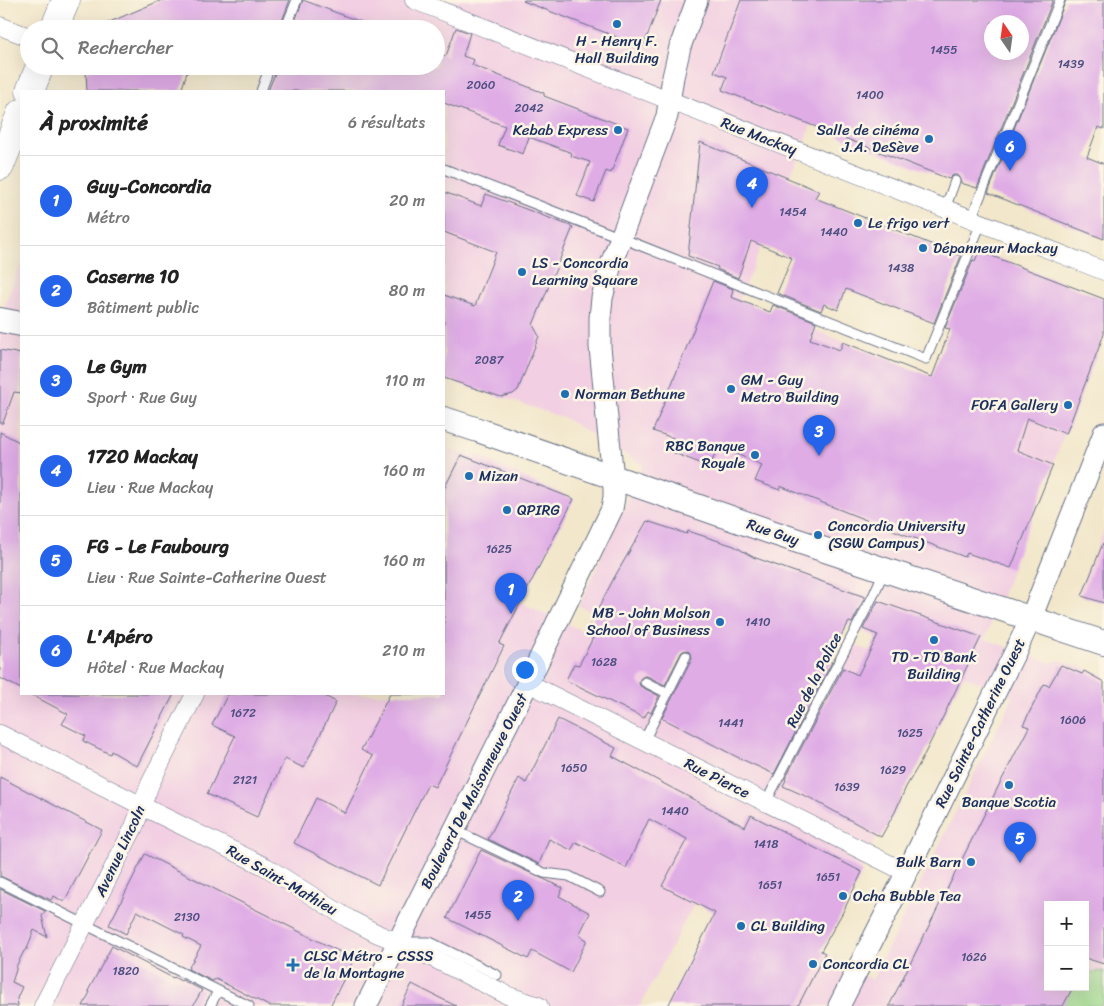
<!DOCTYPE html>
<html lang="fr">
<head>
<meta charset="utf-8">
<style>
	:root { --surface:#fff; --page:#f2f2f2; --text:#222; --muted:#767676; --line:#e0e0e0; --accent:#2563eb }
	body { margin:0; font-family:Sriracha,sans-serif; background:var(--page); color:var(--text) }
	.controls { position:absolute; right:15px; bottom:15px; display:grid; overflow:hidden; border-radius:0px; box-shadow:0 5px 20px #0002 }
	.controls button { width:45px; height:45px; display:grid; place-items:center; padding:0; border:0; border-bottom:1px solid var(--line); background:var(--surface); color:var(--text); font:25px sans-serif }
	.compass { position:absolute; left:984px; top:15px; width:45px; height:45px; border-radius:50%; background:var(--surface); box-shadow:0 5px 20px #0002; rotate:347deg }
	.you { position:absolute; left:524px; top:669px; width:18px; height:18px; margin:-12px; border:4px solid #fff; border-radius:50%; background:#1a73e8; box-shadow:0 0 0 8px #1a73e833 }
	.badge { display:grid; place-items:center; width:32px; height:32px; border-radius:50%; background:var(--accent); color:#fff; font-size:16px; font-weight:700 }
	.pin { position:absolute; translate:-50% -41px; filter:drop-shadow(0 1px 2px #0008) }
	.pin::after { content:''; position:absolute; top:26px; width:18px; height:15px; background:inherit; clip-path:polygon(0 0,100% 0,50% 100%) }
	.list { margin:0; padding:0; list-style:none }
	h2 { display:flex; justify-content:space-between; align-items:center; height:65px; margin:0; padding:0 20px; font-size:21px }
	h2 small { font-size:16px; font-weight:400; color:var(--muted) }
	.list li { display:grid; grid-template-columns:32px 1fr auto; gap:15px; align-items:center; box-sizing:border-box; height:90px; padding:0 20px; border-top:1px solid var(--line) }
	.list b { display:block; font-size:19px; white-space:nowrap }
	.list p { margin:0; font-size:16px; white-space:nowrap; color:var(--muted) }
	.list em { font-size:16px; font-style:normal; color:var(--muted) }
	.icon { flex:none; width:28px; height:28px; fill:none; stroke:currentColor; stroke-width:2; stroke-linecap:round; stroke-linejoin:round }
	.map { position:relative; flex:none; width:1104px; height:1006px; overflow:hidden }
	.search { position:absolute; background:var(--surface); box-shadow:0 5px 20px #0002; left:20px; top:20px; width:425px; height:55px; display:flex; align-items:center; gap:12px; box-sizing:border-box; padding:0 18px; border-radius:28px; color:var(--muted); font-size:19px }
	.panel { position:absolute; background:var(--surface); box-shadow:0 5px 20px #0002; left:20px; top:90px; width:425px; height:605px; border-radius:0px }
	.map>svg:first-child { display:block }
	.built { fill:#f2cfe2; fill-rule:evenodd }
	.green { fill:#9bd78b; stroke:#5b8374 }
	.building { fill:#dface6; fill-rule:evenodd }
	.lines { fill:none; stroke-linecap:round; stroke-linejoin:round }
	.service-casing { stroke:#666f84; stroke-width:11 }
	.minor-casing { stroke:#666f84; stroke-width:19 }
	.tertiary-casing { stroke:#666f84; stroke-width:23 }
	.secondary-casing { stroke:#666f84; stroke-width:26 }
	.primary-casing { stroke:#666f84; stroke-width:29 }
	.service { stroke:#fff; stroke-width:9 }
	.minor { stroke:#fff; stroke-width:18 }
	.tertiary { stroke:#fff; stroke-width:21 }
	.secondary { stroke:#fff; stroke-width:24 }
	.primary { stroke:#fff; stroke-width:28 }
	.poi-dot { fill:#1f6fb2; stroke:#fcf5e5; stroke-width:2 }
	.labels { text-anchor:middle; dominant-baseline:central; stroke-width:5; stroke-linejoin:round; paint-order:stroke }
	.number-label { font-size:12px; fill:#4c4e80 }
	.poi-label { font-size:15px; fill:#1b2f5e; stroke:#fcf5e5; text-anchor:start }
	.street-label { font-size:15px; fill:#1b2f5e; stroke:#fcf5e5 }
</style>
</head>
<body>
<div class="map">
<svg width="1104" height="1006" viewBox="0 0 1104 1006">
	<rect width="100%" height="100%" fill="#fcf5e5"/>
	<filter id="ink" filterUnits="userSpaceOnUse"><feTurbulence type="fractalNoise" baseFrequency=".02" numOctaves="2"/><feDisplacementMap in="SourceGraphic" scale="10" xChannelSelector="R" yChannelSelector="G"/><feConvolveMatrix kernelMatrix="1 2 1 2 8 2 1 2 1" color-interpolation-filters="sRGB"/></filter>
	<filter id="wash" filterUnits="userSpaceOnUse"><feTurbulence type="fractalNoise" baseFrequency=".0096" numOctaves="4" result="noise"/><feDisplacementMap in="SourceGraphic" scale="20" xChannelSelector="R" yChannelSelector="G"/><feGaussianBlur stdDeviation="1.12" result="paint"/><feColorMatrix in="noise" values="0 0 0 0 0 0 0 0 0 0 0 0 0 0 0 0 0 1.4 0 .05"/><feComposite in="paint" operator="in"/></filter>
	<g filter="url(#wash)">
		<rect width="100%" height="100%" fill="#f2e7cb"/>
		<g class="built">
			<path d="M292,0H996L977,51L1024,69L974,191L811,125L739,300L932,377L979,251L1104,333L985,639L1051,663L1059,660L1104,675V1006H666L719,899L821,951L872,980L1013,697L847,625L804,704L579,606L643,465L564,418L501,397L444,379V91H265L256,88L265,66H436V29H280ZM1048,905H1085V987H1048Z"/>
			<polygon points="21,263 21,694 444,694 444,449 479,456 558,493 504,595 805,733 855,645 947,682 833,931 711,872 640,1006 0,1006 0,317"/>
			<polygon points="1104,530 1104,603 1078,594"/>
		</g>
		<polygon class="green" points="1104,971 1104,1000 1101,1006 1063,1006 1072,987 1085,987 1085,973"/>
		<g id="blocks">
			<g class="building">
				<polygon points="162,0 290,0 279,29 93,29"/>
				<polygon points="303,0 374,27 374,29 292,29"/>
				<polygon points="524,0 661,0 643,47 523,1"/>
				<path d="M741,0H1053L977,188L961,183V179L958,175H953L949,179L722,90L727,77L714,72ZM992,22H1022V52H992Z"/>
				<polygon points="1066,0 1104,0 1104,129 1098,127 1087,157 1104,164 1104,239 988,193"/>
				<polygon points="456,28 470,33 463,56 474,60 472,65 544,93 544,96 628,128 611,173 606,171 594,202 577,196 590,162 571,156 572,153 529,137 523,154 498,145 505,126 444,103 444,91 268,91 278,66 436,66 436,52 446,56"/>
				<polygon points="94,66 189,66 181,91 87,91 86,71 93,69"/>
				<polygon points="700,142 819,191 815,198 961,256 934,323 846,289 838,310 824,304 821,311 777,293 792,258 751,241 738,278 717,269 718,267 688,256"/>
				<polygon points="444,192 481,206 486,194 573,227 533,325 539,336 518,390 513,394 501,397 444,378 444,295 475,306 496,252 444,232"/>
				<polygon points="979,251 1104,299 1104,334 1066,434 1027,418 1017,450 1053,465 1011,568 967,553 965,557 866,520 780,486 780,490 755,481 762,465 718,446 710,467 669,451 673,438 653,431 713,281 733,289 731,297 770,312 773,305 816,322 810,339 840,350 843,342 932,377 950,329 945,328 973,260 975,261"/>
				<polygon points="0,350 21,354 21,393 14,392 3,423 0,423"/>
				<polygon points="0,432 21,443 21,689 0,678"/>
				<polygon points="461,455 574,499 499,644 504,646 435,787 428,784 378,885 294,843 316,798 345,813 373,756 361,750 390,694 444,694 444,489"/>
				<polygon points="647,521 687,534 688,531 734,546 753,557 865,597 852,623 849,622 827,660 832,662 774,774 737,757 662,718 692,659 691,653 688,650 683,651 681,653 665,685 647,676 644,676 640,679 639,683 640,686 659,696 651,713 648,711 644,718 566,680 574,664 579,665 593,638 585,634 614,578"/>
				<polygon points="1103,543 1104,543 1104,603 1082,596"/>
				<polygon points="878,601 981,637 943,717 920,763 906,787 895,812 881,837 810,798 783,786 786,780 785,779 843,668 858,675 878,635 863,629"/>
				<polygon points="1061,665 1082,674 1084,671 1104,682 1104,964 1085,958 1085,905 1048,905 1048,987 1073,987 1063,1006 889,1006 995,793 1029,727 1023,725 1044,684 1049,686"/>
				<polygon points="30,694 174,694 137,766 111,751 110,754 83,741 86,736 62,724 68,714"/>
				<polygon points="228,694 321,694 336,702 304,768 285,759 257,817 207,794 235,736 212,725"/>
				<polygon points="558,719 616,748 612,756 745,827 751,815 862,872 844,910 821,951 825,953 798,1006 668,1006 715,913 662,886 687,839 649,819 626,868 576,842 571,850 549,839 539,864 488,839 519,778 526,783"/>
				<polygon points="0,777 102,830 64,902 54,896 51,900 0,876"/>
				<polygon points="481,850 563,888 559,896 590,913 579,935 587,940 571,972 532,951 528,959 447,918"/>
				<polygon points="145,854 354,959 330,1006 269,1006 216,979 212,981 188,969 201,946 183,937 184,935 137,911 126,934 109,925"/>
				<polygon points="0,889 45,911 42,916 47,937 34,930 27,949 24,951 16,967 16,970 12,982 22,987 17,998 18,1006 0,1006"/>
				<polygon points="112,946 173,978 174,977 181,981 182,980 202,990 193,1006 83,1006 90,992 88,991"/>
				<polygon points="412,984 456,1006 401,1006"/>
			</g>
		</g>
	</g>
	<g filter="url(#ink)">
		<use href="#blocks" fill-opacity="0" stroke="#666f84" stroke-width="1"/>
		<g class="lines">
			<defs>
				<g id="service">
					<polyline points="285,29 297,0"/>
					<polyline points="261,91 270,66"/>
					<path d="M444,169C605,230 765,296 926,359L981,223"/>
					<polyline points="945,209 955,181"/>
					<polyline points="971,219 1060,0"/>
					<polyline points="645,682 667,693"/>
					<polyline points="644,741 686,656"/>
					<polyline points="766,802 874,594 884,571"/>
					<polyline points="455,830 544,873 569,876 600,892"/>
					<polyline points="0,882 249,1006"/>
					<polyline points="410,942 430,942 497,975"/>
					<polyline points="210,1006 218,991"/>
				</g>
				<g id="minor">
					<polyline points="414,0 1104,271"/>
					<polyline points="0,26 29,37"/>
					<polyline points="528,683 907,873"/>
					<polyline points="0,734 156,813 266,867 349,919 378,934 415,949 509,996 539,1006"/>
					<polyline points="43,1006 134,827 150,784 195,694"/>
				</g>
				<g id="tertiary">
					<polyline points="366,1006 520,699 612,509 614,497 614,489 600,347 600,318 602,298 611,264 667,116 673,77 680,47 697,0"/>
					<polyline points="839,1006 914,858 1019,644 1031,618 1104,433"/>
				</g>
				<g id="secondary">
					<polyline points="0,320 21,324"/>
					<polyline points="444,419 478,430 771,532 1104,643"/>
				</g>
				<g id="primary">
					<polyline points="54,29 66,0"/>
					<polyline points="30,91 40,66"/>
					<polyline points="0,166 21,113"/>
				</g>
			</defs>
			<use href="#service" class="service-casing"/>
			<use href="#minor" class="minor-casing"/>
			<use href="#tertiary" class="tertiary-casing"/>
			<use href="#secondary" class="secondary-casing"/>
			<use href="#primary" class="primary-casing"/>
			<use href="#service" class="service"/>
			<use href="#minor" class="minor"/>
			<use href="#tertiary" class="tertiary"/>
			<use href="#secondary" class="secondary"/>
			<use href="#primary" class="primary"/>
		</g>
	</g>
	<g class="poi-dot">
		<circle cx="617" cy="24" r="5"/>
		<circle cx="618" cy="130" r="5"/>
		<circle cx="929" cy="139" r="5"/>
		<circle cx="858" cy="223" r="5"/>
		<circle cx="923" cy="248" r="5"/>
		<circle cx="522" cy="272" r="5"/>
		<circle cx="731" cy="389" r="5"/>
		<circle cx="565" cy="394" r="5"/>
		<circle cx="1068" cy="405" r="5"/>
		<circle cx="755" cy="455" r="5"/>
		<circle cx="469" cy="476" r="5"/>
		<circle cx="507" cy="510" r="5"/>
		<circle cx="818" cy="535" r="5"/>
		<circle cx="720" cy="622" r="5"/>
		<circle cx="934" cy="640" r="5"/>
		<circle cx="1009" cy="785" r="5"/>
		<circle cx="971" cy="862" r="5"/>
		<circle cx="843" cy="896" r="5"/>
		<circle cx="741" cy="926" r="5"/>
		<circle cx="813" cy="964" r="5"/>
		<path d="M290.5 957.5h5v5h5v5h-5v5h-5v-5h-5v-5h5z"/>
	</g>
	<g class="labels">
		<g class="number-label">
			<text x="944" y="50">1455</text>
			<text x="1071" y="64">1439</text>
			<text x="481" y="85">2060</text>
			<text x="870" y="95">1400</text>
			<text x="529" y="108">2042</text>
			<text x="793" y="212">1454</text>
			<text x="834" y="232">1440</text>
			<text x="901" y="268">1438</text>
			<text x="489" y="360">2087</text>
			<text x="499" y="549">1625</text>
			<text x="758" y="622">1410</text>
			<text x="604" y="662">1628</text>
			<text x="243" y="713">1672</text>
			<text x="1073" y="720">1606</text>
			<text x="731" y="723">1441</text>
			<text x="910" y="733">1625</text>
			<text x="574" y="768">1650</text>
			<text x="893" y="770">1629</text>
			<text x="245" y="780">2121</text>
			<text x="847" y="787">1639</text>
			<text x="675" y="811">1440</text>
			<text x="766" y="844">1418</text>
			<text x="828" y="877">1651</text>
			<text x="770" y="885">1651</text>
			<text x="478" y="915">1455</text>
			<text x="187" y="917">2130</text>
			<text x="974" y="957">1626</text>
			<text x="126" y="971">1820</text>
		</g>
		<g class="poi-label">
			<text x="617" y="41" text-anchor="middle">H - Henry F.<tspan x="617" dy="17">Hall Building</tspan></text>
			<text x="608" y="130" text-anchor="end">Kebab Express</text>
			<text x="919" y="130" text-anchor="end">Salle de cinéma<tspan x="919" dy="17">J.A. DeSève</tspan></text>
			<text x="868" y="223">Le frigo vert</text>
			<text x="933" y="248">Dépanneur Mackay</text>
			<text x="532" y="263">LS - Concordia<tspan x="532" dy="17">Learning Square</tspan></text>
			<text x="741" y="380">GM - Guy<tspan x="741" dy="17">Metro Building</tspan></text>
			<text x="575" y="394">Norman Bethune</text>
			<text x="1058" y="405" text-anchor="end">FOFA Gallery</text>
			<text x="745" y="446" text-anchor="end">RBC Banque<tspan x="745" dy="17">Royale</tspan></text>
			<text x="479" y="476">Mizan</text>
			<text x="517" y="510">QPIRG</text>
			<text x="828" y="526">Concordia University<tspan x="828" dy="17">(SGW Campus)</tspan></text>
			<text x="710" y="613" text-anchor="end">MB - John Molson<tspan x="710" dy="17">School of Business</tspan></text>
			<text x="934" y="657" text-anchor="middle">TD - TD Bank<tspan x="934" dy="17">Building</tspan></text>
			<text x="1009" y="802" text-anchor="middle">Banque Scotia</text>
			<text x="961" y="862" text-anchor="end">Bulk Barn</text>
			<text x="853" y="896">Ocha Bubble Tea</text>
			<text x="751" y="926">CL Building</text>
			<text x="304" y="956">CLSC Métro - CSSS<tspan x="304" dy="17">de la Montagne</tspan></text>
			<text x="823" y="964">Concordia CL</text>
		</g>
		<g class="street-label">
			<text transform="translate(759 136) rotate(21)">Rue Mackay</text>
			<text transform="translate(773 532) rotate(19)">Rue Guy</text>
			<text transform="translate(814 680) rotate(-63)">Rue de la Police</text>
			<text transform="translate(980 723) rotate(-64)">Rue Sainte-Catherine Ouest</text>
			<text transform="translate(717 778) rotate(27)">Rue Pierce</text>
			<text transform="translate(474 791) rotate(-63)">Boulevard De Maisonneuve Ouest</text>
			<text transform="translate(120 851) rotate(-65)">Avenue Lincoln</text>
			<text transform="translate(282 880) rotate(30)">Rue Saint-Mathieu</text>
		</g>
	</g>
</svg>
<div class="controls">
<button>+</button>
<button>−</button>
</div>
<svg class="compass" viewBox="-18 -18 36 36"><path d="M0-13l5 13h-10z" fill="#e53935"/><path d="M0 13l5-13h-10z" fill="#767676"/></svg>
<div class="you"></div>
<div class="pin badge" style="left:511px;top:614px">1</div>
<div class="pin badge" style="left:518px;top:921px">2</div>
<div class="pin badge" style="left:819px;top:456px">3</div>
<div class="pin badge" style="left:752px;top:208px">4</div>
<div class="pin badge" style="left:1020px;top:863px">5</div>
<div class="pin badge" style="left:1010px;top:171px">6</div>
<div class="search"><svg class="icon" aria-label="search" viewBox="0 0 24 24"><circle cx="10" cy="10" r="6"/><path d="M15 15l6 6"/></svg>Rechercher</div>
<section class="panel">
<h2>À proximité<small>6 résultats</small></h2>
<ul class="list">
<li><span class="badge">1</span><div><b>Guy-Concordia</b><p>Métro</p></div><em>20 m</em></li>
<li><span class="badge">2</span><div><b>Caserne 10</b><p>Bâtiment public</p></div><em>80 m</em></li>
<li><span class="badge">3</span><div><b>Le Gym</b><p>Sport · Rue Guy</p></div><em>110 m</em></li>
<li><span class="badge">4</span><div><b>1720 Mackay</b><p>Lieu · Rue Mackay</p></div><em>160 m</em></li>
<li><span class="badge">5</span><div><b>FG - Le Faubourg</b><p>Lieu · Rue Sainte-Catherine Ouest</p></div><em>160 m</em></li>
<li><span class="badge">6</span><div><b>L'Apéro</b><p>Hôtel · Rue Mackay</p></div><em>210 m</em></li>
</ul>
</section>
</div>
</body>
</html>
